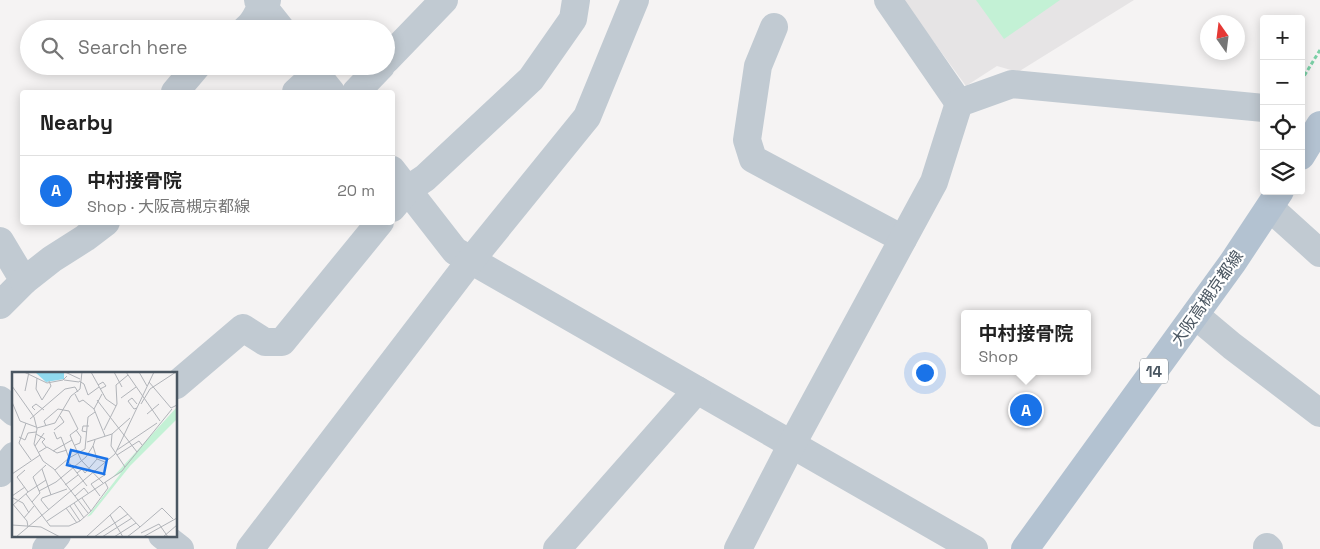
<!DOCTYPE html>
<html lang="en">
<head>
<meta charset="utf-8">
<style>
	:root { --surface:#fff; --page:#f2f2f2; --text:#222; --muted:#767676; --line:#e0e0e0; --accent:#1a73e8 }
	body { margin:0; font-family:"Space Grotesk","Noto Sans JP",sans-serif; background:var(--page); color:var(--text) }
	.controls { position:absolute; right:15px; top:15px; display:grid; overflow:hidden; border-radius:5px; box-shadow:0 2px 12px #0003 }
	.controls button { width:45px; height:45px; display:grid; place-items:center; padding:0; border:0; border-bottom:1px solid var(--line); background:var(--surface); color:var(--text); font:25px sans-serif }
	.compass { position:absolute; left:1200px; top:15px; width:45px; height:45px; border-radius:50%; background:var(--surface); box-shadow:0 2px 12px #0003; rotate:346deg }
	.you { position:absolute; left:924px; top:372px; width:18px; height:18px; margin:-12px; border:4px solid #fff; border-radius:50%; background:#1a73e8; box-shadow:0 0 0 8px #1a73e833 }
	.badge { display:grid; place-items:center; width:32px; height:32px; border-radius:50%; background:var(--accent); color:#fff; font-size:16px; font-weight:700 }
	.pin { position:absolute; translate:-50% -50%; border:2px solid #fff; box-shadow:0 1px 5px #0006 }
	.popup { position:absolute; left:961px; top:310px; width:130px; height:65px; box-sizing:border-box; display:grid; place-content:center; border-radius:5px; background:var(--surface); filter:drop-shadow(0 1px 4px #0005); font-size:16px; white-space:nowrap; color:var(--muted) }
	.popup b { font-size:19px; color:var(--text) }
	.popup::after { content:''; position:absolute; left:50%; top:100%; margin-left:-10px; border:10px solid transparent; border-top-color:var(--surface) }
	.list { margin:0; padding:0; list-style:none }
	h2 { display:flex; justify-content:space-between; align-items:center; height:65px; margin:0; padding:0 20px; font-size:21px }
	h2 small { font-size:16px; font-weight:400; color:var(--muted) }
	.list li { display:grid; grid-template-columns:32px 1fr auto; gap:15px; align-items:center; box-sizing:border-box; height:70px; padding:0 20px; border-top:1px solid var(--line) }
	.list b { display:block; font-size:19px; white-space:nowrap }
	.list p { margin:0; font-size:16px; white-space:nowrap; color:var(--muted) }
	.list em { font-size:16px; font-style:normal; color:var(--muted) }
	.icon { flex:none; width:28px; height:28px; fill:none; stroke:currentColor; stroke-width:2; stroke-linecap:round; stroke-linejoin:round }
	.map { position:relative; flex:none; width:1320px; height:549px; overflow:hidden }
	.search { position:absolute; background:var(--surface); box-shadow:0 2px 12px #0003; left:20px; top:20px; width:375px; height:55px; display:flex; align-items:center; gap:12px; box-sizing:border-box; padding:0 18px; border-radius:28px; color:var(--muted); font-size:19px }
	.panel { position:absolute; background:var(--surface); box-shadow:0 2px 12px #0003; left:20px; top:90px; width:375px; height:135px; border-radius:5px }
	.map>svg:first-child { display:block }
	.education { fill:#e6e4e5 }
	.green { fill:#c3f1d5 }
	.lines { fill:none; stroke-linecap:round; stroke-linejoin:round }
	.path { stroke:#7ad0a6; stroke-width:3; stroke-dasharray:4 2.5; stroke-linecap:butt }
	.minor { stroke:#c1cad2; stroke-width:28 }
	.major { stroke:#b3c2d1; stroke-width:28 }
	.labels { text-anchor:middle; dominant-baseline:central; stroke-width:4.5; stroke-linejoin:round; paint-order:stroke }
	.shield { fill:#fff; stroke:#808990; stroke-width:1 }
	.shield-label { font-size:15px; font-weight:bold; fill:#4a5661 }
	.street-label { font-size:16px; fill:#4a5661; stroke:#fff }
	.inset-road { fill:none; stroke:#b1b4b9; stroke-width:1 }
	.view { fill:#1a73e8; fill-opacity:0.15; stroke:#1a73e8; stroke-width:2.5 }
	.inset-edge { fill:none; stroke:#4a5661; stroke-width:2.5 }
</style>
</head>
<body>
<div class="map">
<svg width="1320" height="549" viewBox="0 0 1320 549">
	<rect width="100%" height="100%" fill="#f5f3f3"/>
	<polygon class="education" points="903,0 1134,0 1018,72 997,66 966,86"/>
	<polygon class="green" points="976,0 1060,0 1004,39"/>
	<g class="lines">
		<polyline class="path" points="1301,81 1320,50"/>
		<g class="minor">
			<polyline points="258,0 281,29"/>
			<polyline points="888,0 959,103"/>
			<polyline points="774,27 758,66 747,140 753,159 903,239"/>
			<path d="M246,29C258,20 257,9 267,0"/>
			<polyline points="386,60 444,0"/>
			<polyline points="310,66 331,92"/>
			<polyline points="175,92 197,66"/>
			<polyline points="296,92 316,74"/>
			<polyline points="356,92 381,66"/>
			<polyline points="392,170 455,251 974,549"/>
			<polyline points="392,208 407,190 425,178 531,79 573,19 576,0"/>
			<polyline points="1270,208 1320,253"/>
			<polyline points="0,241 24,281 0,305"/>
			<polyline points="24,281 52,259 85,238 106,222"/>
			<polyline points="1195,315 1232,346 1320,413"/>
			<polyline points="176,385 243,328 265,342 282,342 380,222"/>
			<polyline points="0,400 14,412"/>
			<polyline points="0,473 14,456"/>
			<polyline points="162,535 180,549"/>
			<polyline points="1267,547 1269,549"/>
			<polyline points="46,549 57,535"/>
			<polyline points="250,549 471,260 587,117 635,0"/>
			<polyline points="557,549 697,390"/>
			<polyline points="738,549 792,444 934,182 959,103 1012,84 1264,108"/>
		</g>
		<g class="major">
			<polyline points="1301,156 1320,125"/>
			<polyline points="1025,549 1233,262 1280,191"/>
		</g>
	</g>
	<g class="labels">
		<rect class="shield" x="1140" y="358.5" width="28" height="25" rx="4"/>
		<g class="shield-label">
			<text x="1154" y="371">14</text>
		</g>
		<g class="street-label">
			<text transform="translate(1207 298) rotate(-55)">大阪高槻京都線</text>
		</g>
	</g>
	<g transform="translate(12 372)">
		<rect width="165" height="165" fill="#f5f3f3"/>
		<path d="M165,35V47L118,94L79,143L75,145L109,101L101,105Z" fill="#c3f1d5"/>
		<path d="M52,0V7L34,10L24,1Z" fill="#90daee"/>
		<path class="inset-road" d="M12,0L35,11L51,8L55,4M53,0L68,7M79,0L94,27L104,34M102,0L110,15M114,0L148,49M127,0L135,14M25,6L24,17L30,28L39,14L37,9M52,8L67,10M67,9L72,12L76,23L87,15M137,10L159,36L165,33M86,13L91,10L94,14L88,17M0,14L22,45L25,57L22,72L31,89L42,97L76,141M13,19L17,0M63,22L67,30L71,28L82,37L93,64M109,26L124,15M85,28L125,80M0,30L8,49L24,55M129,32L138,17L164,0M125,36L122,37L116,29L120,26L125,32M82,37L90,22M23,38L20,35L24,32L32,38M135,42L147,32M18,47L53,17L63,15L66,20M14,51L7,71L19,88M34,54L32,49L46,37L57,39L66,57L58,63L60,68L69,88L91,111M25,56L43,51L59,24L68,17L70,0M42,58L52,50L48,44M92,58L105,32L104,13L116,3M42,60L45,67L49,65L57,86L43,98M75,60L70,59L71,54H77M24,62L33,67L30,70L34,75M7,65L13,68L16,61L24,60M83,68L81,74L85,87M75,70L100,62M63,73L68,71L69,65L64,58M23,74L32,61M105,78L145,51M41,79L60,68M27,80L35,75L45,81L55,78M105,83L127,69L130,73M57,86L73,77L76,45L83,40M55,88L75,114M113,95L160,37M30,97L39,123M65,101L70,97L73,101L85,87L93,90M0,102L28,83M53,113L66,103M27,119L44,110L74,85L81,74M16,120L34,108M14,122L38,154H57L68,149L79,139L96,116L93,110M0,124L13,115M63,124L72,116L76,121M88,124L79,112L94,102M1,126L11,131L17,141M70,126L79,139M20,130L28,121L21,105L34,93M0,131L15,149L16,155M62,131L72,146M1,133L16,120L5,105L13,98M58,134L68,149M54,136L65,151M37,138L29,128L30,126L55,117M98,143L111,165M12,146L22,134M35,149L110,99L113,95L99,74L100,62L118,46M0,153L29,155L48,165M129,161L147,152L156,165M4,165L103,82L142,0M74,165L108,134L128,155L150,136L161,147M82,165L116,142M90,165L120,146M102,165L124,151M115,165L128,155M131,165L165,146M151,165L165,153"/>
		<path class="view" d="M59,78L95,87L92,102L55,93Z"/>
		<rect width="165" height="165" class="inset-edge"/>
	</g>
</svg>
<div class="controls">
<button>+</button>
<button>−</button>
<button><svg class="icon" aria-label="locate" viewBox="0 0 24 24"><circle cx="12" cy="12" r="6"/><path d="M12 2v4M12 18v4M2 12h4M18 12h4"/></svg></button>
<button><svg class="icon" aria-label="layers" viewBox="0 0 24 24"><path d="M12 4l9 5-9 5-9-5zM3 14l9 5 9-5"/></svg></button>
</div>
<svg class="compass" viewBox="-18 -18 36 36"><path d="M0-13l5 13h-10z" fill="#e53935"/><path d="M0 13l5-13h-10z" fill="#767676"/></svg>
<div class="you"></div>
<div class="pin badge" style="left:1026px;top:410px">A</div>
<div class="popup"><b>中村接骨院</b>Shop</div>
<div class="search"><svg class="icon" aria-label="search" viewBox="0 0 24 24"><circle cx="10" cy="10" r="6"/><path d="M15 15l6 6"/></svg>Search here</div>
<section class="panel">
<h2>Nearby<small></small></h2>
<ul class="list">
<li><span class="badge">A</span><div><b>中村接骨院</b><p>Shop · 大阪高槻京都線</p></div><em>20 m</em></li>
</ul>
</section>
</div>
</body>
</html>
